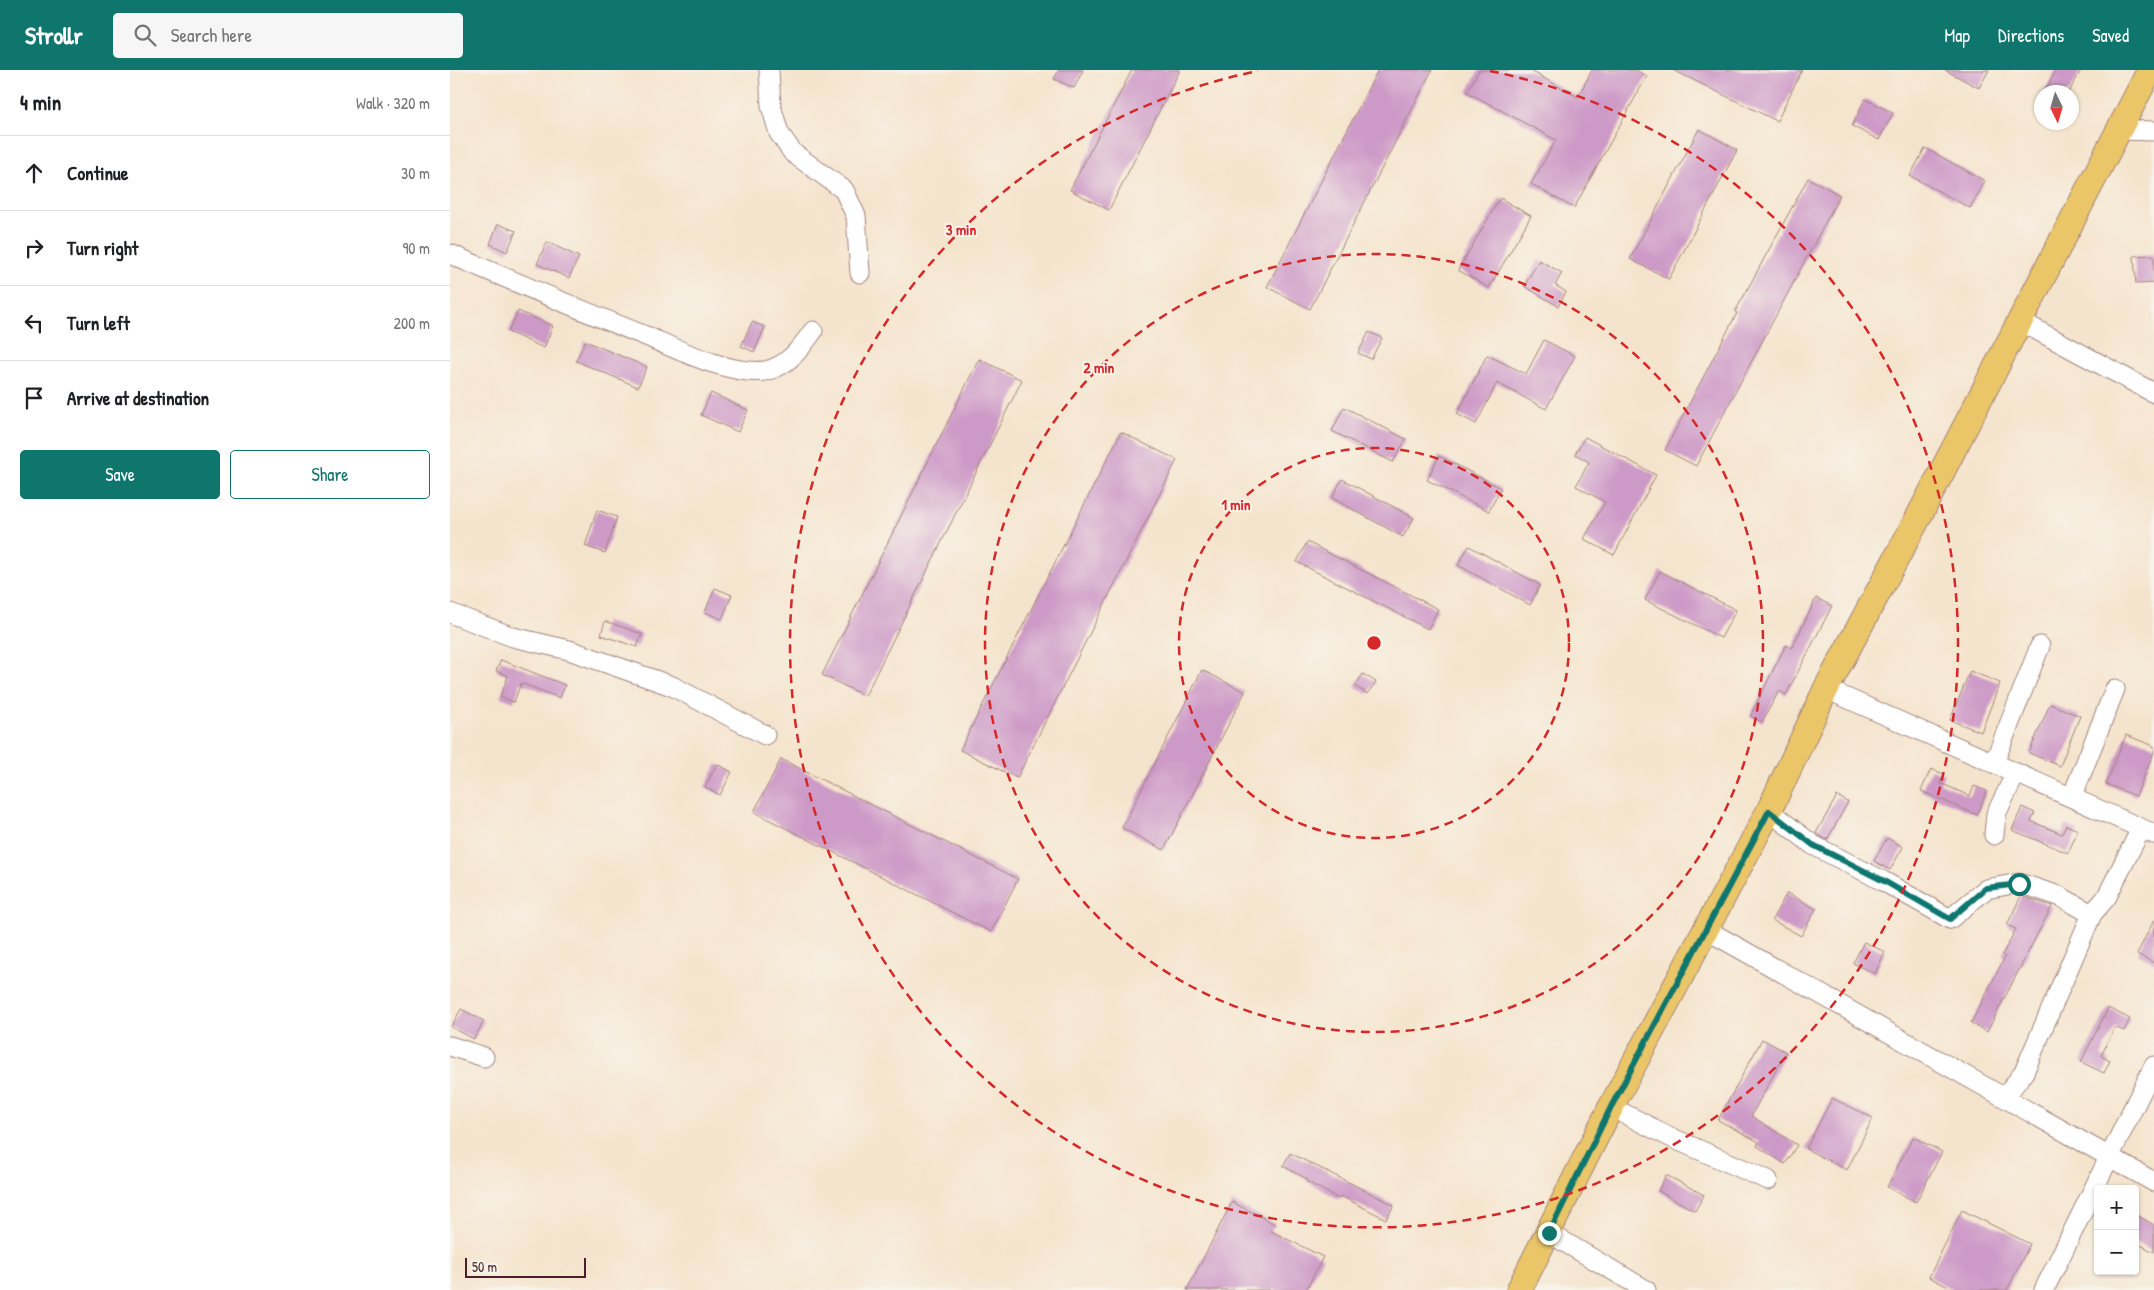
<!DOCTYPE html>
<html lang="en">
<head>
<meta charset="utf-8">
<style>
	:root { --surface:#fff; --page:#f6f6f6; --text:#202124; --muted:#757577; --line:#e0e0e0; --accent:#0f766e }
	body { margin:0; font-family:"Patrick Hand",sans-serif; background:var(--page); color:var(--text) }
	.controls { position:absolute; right:15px; bottom:15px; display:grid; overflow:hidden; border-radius:5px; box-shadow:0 1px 4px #0004 }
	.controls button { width:45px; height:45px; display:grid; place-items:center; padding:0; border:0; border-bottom:1px solid var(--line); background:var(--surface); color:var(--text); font:25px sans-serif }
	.compass { position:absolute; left:1584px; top:15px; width:45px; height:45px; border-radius:50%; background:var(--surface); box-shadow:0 1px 4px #0004; rotate:175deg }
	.scale { position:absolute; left:15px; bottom:12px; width:121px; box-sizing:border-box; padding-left:5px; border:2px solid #4a1f2b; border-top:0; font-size:14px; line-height:18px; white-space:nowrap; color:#4a1f2b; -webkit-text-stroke:4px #f7f3e8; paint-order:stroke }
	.stop { position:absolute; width:15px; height:15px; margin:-11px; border:4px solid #0f766e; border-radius:50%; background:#fff }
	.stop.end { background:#0f766e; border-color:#fff; box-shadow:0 1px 5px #0008 }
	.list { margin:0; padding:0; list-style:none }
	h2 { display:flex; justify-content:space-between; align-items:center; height:65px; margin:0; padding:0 20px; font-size:21px }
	h2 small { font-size:16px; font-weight:400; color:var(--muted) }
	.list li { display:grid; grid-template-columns:32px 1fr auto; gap:15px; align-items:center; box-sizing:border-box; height:75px; padding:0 20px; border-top:1px solid var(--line) }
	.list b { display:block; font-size:19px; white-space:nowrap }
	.list em { font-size:16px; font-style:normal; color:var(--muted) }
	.actions { display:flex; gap:10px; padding:15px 20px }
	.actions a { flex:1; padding:11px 0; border:1px solid var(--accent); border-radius:5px; text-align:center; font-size:18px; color:var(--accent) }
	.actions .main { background:var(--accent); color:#fff }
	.icon { flex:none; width:28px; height:28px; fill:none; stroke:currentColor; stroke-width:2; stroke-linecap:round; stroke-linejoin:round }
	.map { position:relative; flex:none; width:1704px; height:1220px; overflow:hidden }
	header { display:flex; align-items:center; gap:30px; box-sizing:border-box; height:70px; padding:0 25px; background:var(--accent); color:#fff }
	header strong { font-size:24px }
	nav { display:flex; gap:28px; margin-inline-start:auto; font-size:18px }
	.search { width:350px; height:45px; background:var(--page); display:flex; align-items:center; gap:12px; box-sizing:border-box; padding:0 18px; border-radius:5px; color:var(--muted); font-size:19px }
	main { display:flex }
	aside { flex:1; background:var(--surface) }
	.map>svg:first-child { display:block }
	.building { fill:#cd9ac7 }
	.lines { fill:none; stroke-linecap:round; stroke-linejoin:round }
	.minor-casing { stroke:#a0827c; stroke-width:21 }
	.major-casing { stroke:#a0827c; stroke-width:27 }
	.minor { stroke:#fff; stroke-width:19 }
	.major { stroke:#ebc669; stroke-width:25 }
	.route { stroke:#0f766e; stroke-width:6 }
	.ring { fill:none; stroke:#d62828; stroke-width:2.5; stroke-dasharray:9 6 }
	.centre { fill:#d62828; stroke:#f7f3e8; stroke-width:2.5 }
	.ring-label { font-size:15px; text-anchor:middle; font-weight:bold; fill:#d62828; stroke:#f7f3e8; stroke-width:4; stroke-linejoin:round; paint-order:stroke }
</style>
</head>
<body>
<header>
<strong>Strollr</strong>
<div class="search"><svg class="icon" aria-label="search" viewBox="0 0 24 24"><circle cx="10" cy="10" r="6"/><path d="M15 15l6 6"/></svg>Search here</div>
<nav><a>Map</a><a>Directions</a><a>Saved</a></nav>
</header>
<main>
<aside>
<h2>4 min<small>Walk · 320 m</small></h2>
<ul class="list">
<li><svg class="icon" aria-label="ahead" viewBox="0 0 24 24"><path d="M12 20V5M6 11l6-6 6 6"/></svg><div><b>Continue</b></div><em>30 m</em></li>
<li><svg class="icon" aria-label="right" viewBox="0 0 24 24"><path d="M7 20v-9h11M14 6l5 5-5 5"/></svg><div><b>Turn right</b></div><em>90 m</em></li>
<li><svg class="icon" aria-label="left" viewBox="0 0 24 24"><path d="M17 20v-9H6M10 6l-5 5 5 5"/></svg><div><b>Turn left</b></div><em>200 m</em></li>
<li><svg class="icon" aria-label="arrive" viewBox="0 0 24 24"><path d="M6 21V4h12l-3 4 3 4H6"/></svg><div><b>Arrive at destination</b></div></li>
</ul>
<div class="actions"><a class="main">Save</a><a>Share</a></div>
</aside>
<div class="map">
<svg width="1704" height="1220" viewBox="0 0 1704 1220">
	<rect width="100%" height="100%" fill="#f7f3e8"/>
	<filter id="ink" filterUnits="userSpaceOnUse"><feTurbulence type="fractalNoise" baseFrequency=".02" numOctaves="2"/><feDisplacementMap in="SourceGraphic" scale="10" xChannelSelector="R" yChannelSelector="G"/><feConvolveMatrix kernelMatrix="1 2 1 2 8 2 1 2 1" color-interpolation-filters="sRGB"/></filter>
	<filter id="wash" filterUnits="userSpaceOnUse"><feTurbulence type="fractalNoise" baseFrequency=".0096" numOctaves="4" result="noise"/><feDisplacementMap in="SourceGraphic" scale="20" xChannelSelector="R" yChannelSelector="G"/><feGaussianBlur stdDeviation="1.12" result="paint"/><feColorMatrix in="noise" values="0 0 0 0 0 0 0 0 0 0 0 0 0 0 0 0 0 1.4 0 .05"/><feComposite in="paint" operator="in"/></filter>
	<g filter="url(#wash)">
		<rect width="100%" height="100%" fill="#f5e4cd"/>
		<g id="blocks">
			<g class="building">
				<polygon points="609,0 633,0 624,18 604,9"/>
				<polygon points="682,0 730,0 659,140 620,120"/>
				<polygon points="928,0 982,0 860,239 817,217"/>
				<polygon points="1029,0 1079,0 1128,27 1142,0 1185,0 1197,6 1124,138 1081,114 1106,70 1017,22"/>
				<polygon points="1223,0 1352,0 1327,51"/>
				<polygon points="1495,0 1539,0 1529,18"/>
				<polygon points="1606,0 1631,0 1619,22 1594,22"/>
				<polygon points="1415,29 1443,43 1429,70 1402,56"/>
				<polygon points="1249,59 1287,80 1219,209 1180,189"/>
				<polygon points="1475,78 1535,111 1520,138 1460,106"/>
				<polygon points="1358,108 1390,125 1246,396 1215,380 1287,243 1285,242"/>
				<polygon points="1050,128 1081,146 1039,218 1008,200"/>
				<polygon points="48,154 66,161 57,182 40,174"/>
				<polygon points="97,172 129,187 119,208 87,194"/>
				<polygon points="1704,185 1704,213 1686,214 1684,186"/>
				<polygon points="1089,190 1112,203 1105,215 1116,222 1108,236 1074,216"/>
				<polygon points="68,241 103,256 94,278 58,262"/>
				<polygon points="302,252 315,257 304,282 291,276"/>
				<polygon points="919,262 932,268 921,289 908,283"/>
				<polygon points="1094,270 1125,286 1096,339 1047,313 1026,354 1007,344 1037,285 1076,304"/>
				<polygon points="135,271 197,297 188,317 126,291"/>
				<polygon points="529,289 572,310 415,626 372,605"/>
				<polygon points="261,323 298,340 288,362 251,345"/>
				<polygon points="894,337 956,369 943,392 882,361"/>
				<polygon points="671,362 727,390 567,708 510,680"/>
				<polygon points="1135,367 1206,405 1164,485 1134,469 1155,432 1126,416 1139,392 1125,384"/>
				<polygon points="989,386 1051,418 1039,441 977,410"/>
				<polygon points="892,409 964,448 953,467 882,428"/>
				<polygon points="147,440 167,447 155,483 135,476"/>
				<polygon points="857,472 988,539 978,559 847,492"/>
				<polygon points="1019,476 1090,515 1080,535 1008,495"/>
				<polygon points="1210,501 1286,540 1271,568 1195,530"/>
				<polygon points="265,518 282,525 272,549 255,542"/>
				<polygon points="1366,528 1382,536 1336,625 1329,621 1312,652 1300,646 1336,575 1342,578"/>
				<polygon points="155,551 192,564 187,577 151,565"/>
				<polygon points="51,590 115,615 110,628 71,613 64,632 50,627 58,606 46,601"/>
				<polygon points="752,600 795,622 714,780 672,758"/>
				<polygon points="1520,601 1550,613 1531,662 1500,650"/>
				<polygon points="913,604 926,612 917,624 905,616"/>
				<polygon points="1600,634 1630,646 1610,696 1579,683"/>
				<polygon points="1676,665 1704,676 1704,682 1686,726 1656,714"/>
				<polygon points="331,689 568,809 541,862 304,742"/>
				<polygon points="267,694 282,702 270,725 255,717"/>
				<polygon points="1481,699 1494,704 1490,713 1520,726 1524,716 1537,721 1527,745 1471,721"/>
				<polygon points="1387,726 1398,732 1377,770 1366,763"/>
				<polygon points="1572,737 1585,743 1581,751 1612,764 1616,755 1628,760 1618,783 1562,760"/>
				<polygon points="1437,768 1453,777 1440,800 1424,791"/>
				<polygon points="1337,823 1366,839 1351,866 1322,850"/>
				<polygon points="1571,826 1602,836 1537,962 1521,953 1555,887 1552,885 1566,859 1557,855"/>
				<polygon points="1704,850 1704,893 1687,884"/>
				<polygon points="1414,872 1435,882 1425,904 1403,893"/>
				<polygon points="1658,938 1680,949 1674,961 1665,957 1651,986 1660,991 1654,1003 1631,992"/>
				<polygon points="11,939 34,951 24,969 1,957"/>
				<polygon points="1312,969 1336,982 1301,1046 1347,1075 1335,1094 1307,1076 1309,1072 1268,1050"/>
				<polygon points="1382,1028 1423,1048 1397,1100 1356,1079"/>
				<polygon points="1463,1067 1492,1082 1466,1132 1437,1117"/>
				<polygon points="840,1083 944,1135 936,1149 891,1126 889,1129 856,1111 857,1109 833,1096"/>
				<polygon points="1216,1105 1254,1125 1245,1141 1208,1121"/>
				<polygon points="782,1132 825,1154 821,1161 873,1187 856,1220 737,1220"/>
				<polygon points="1512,1140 1580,1174 1557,1220 1504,1220 1479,1207"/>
				<polygon points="1685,1144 1704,1155 1704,1182 1685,1172"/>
			</g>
		</g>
	</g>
	<g filter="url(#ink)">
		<use href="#blocks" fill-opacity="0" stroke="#a0827c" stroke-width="1"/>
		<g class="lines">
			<defs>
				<g id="minor">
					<polyline points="319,0 321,36 329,63 343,83 394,120 406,146 410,203"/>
					<polyline points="1669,60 1704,61"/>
					<path d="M0,184C65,212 130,240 196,266C227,279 282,306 315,301C337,297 351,278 363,261"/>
					<polyline points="1570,251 1704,323"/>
					<polyline points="0,543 63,567 119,580 222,616 315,665"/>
					<polyline points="1376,619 1704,764"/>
					<polyline points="1544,693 1590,576"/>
					<polyline points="1622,727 1665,619"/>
					<polyline points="1319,741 1363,775 1433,811 1500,849 1536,819 1569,813 1609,826 1642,844"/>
					<polyline points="1544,765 1546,744 1566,703"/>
					<polyline points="1255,859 1704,1112"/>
					<polyline points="0,976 34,987"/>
					<polyline points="1555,1027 1574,1002 1642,844 1656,828 1691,759"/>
					<polyline points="1161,1037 1220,1067 1318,1110"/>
					<polyline points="1099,1163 1196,1220"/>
					<polyline points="1594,1220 1704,996"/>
				</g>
				<polyline id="major" points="1069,1220 1161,1037 1319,741 1376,619 1468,448 1700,0"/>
			</defs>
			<use href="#minor" class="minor-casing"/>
			<use href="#major" class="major-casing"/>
			<use href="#minor" class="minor"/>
			<use href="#major" class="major"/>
		</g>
	</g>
	<g class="lines" filter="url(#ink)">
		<polyline class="route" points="1099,1163 1161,1037 1319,741 1363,775 1434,811 1500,849 1536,818 1569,814"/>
	</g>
	<g class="ring">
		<circle cx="924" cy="573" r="195"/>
		<circle cx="924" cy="573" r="389"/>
		<path d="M1040 1A584 584 0 1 1 808 1"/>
	</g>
	<circle cx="924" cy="573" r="8" class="centre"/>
	<g class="ring-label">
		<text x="511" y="165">3 min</text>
		<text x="649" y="303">2 min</text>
		<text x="786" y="440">1 min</text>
	</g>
</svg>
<div class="controls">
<button>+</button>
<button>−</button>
</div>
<svg class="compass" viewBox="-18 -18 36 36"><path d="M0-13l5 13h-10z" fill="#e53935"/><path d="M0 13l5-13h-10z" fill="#757577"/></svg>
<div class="scale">50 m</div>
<div class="stop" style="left:1569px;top:814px"></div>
<div class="stop end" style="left:1099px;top:1163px"></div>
</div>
</main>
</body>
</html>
